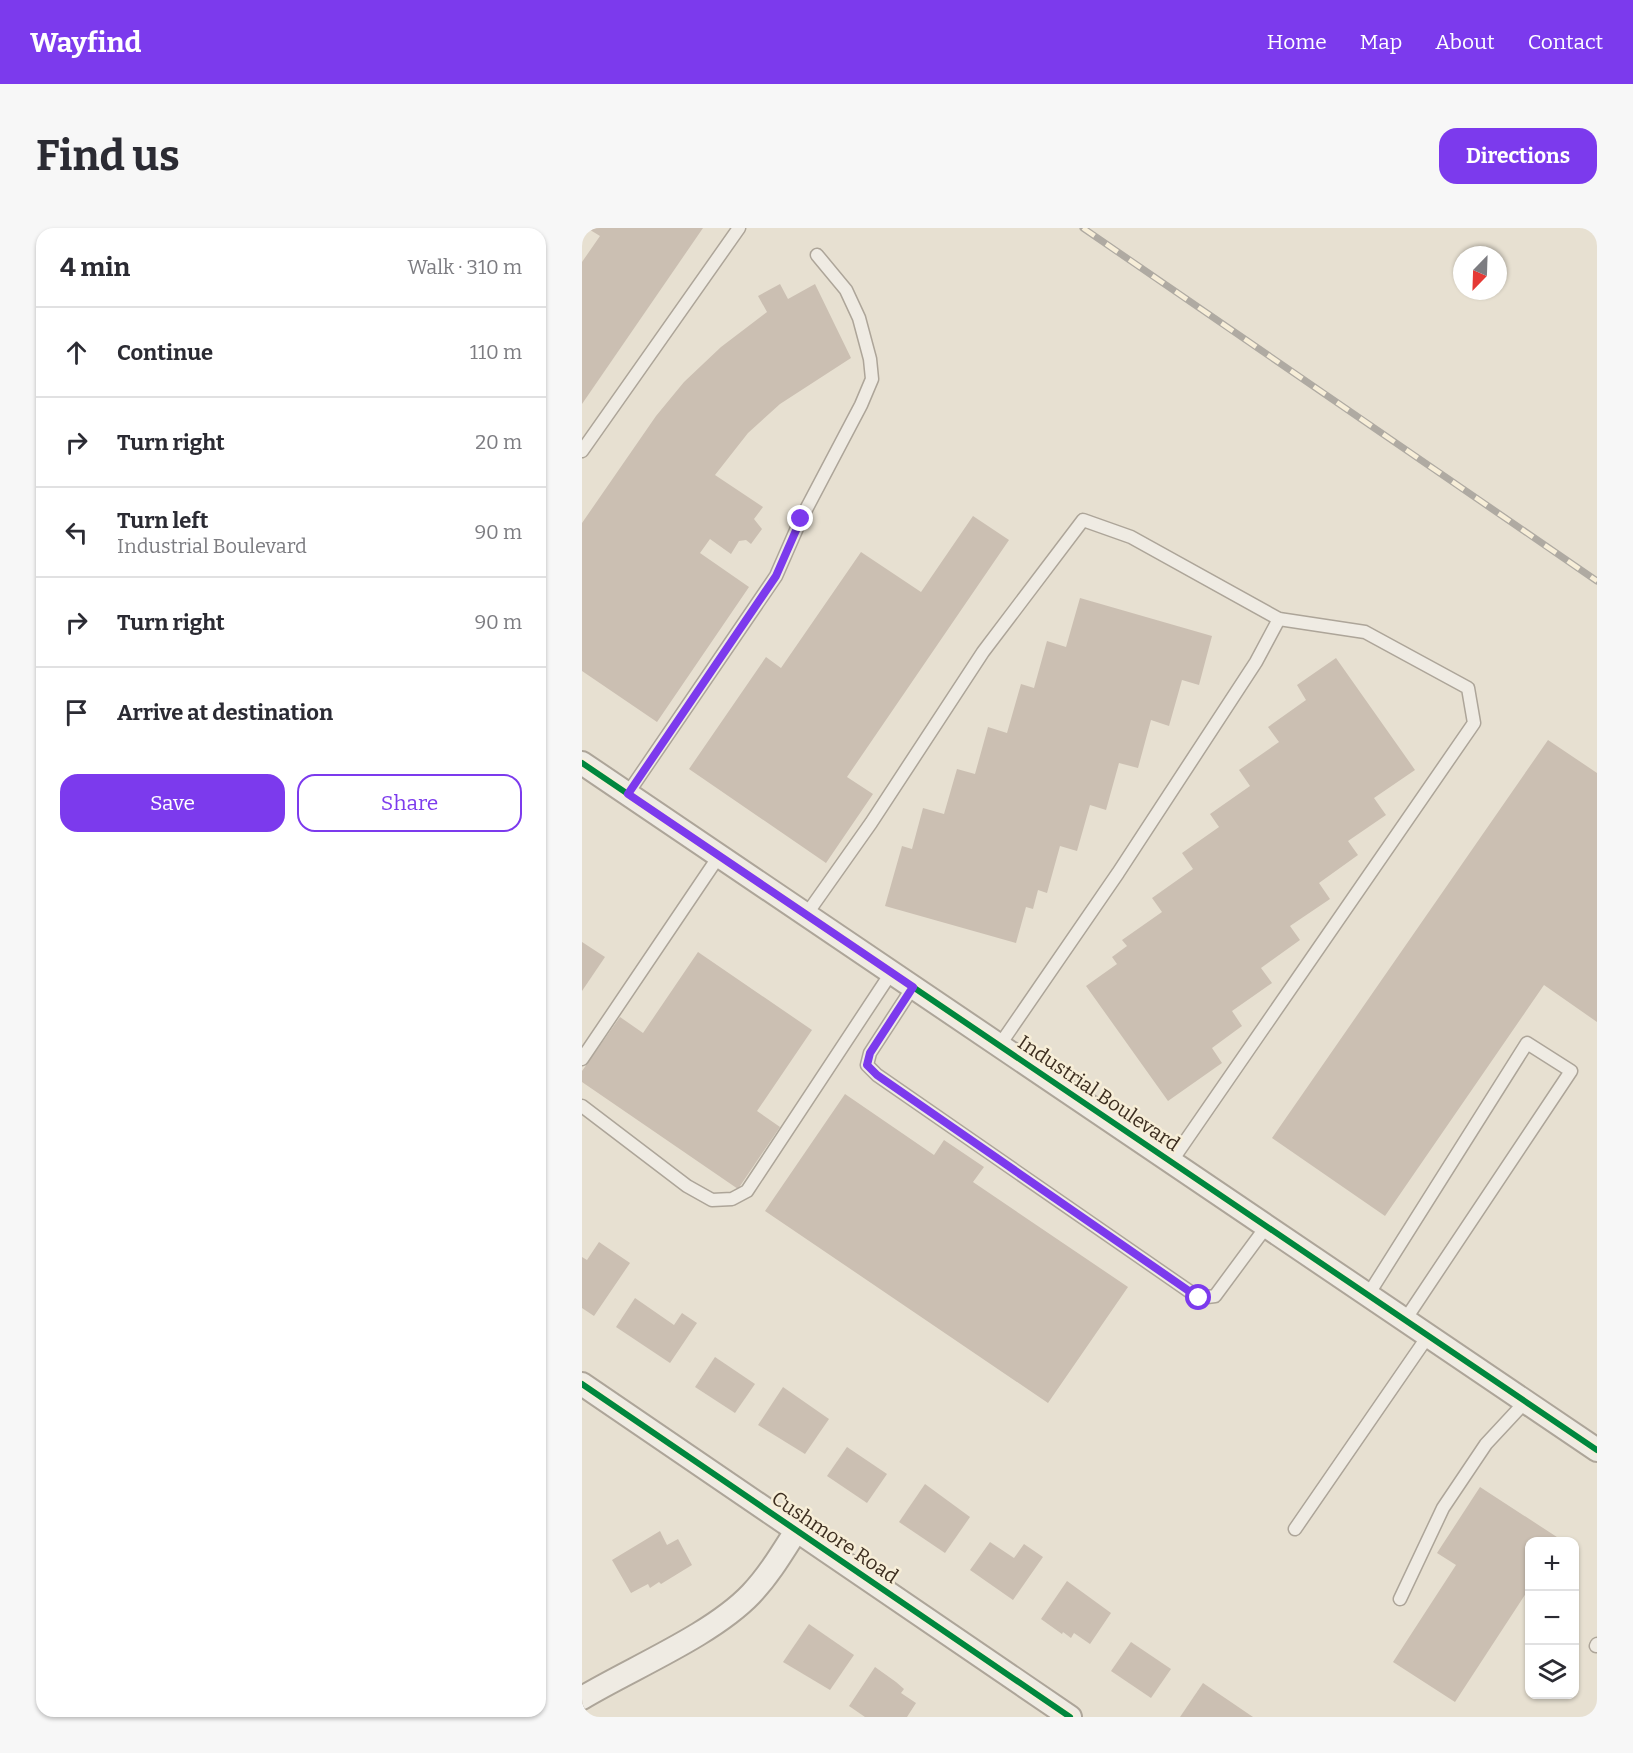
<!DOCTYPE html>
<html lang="en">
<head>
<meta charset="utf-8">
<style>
	:root { --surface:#fff; --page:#f7f7f7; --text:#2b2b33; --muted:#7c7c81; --line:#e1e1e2; --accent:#7c3aed }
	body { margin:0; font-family:Bitter,serif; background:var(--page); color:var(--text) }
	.controls { position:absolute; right:18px; bottom:18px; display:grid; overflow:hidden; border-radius:12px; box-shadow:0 2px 4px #0004 }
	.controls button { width:54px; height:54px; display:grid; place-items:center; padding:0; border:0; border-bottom:2px solid var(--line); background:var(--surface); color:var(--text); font:30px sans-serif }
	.compass { position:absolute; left:871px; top:18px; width:54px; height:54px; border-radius:50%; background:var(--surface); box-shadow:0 2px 4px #0004; rotate:203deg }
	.stop { position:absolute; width:18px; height:18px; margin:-14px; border:4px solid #7c3aed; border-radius:50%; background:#fff }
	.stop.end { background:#7c3aed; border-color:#fff; box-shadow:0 2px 6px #0008 }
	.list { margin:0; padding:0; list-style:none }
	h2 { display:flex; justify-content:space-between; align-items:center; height:78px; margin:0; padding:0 24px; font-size:26px }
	h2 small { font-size:20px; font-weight:400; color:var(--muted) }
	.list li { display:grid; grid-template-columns:39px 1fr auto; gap:18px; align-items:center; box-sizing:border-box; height:90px; padding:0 24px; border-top:2px solid var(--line) }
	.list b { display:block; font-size:22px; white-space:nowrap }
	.list p { margin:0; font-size:20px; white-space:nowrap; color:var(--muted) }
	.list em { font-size:20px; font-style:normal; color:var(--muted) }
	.actions { display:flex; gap:12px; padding:18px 24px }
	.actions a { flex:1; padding:14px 0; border:2px solid var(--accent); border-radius:18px; text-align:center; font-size:21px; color:var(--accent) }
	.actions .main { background:var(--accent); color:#fff }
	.icon { flex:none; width:33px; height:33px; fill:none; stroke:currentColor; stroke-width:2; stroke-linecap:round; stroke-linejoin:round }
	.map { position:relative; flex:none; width:1015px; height:1489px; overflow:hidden; border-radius:18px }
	header { display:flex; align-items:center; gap:36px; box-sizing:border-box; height:84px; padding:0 30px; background:var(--accent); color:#fff }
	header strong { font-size:28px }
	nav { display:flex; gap:33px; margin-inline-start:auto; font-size:21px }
	.intro { display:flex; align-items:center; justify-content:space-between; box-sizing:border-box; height:144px; padding:0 36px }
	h1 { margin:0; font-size:42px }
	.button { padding:15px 27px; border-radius:18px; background:var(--accent); color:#fff; font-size:21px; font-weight:700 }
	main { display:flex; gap:36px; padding:0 36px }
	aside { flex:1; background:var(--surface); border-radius:18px; box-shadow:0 2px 4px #0004 }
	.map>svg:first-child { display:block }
	.building { fill:#cbbfb2 }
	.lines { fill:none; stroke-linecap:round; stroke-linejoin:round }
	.lane-casing { stroke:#ada599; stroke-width:15 }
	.street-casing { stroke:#ada599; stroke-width:26 }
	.lane { stroke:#efebe3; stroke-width:12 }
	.street { stroke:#efebe3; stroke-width:22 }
	.rail-casing { stroke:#afaaa2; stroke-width:7 }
	.rail { stroke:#f7eed8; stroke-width:4.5; stroke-dasharray:14; stroke-linecap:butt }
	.cycleway-casing { stroke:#f7eed8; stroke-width:10 }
	.cycleway { stroke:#00873e; stroke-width:6 }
	.route { stroke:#7c3aed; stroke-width:8 }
	.labels { text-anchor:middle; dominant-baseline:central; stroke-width:5; stroke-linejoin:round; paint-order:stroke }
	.street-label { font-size:20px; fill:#3d2e20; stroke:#f7eed8 }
</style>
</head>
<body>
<header>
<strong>Wayfind</strong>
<nav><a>Home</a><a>Map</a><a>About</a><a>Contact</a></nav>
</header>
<div class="intro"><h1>Find us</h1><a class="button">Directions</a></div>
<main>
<aside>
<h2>4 min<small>Walk · 310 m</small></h2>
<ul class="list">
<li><svg class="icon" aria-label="ahead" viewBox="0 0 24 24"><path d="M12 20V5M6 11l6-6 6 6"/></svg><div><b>Continue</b></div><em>110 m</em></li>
<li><svg class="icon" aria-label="right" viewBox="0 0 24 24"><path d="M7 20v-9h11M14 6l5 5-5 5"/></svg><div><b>Turn right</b></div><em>20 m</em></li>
<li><svg class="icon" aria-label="left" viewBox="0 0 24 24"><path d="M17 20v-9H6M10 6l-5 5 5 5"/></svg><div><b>Turn left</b><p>Industrial Boulevard</p></div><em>90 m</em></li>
<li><svg class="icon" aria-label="right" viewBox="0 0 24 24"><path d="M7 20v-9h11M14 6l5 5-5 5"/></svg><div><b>Turn right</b></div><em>90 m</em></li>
<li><svg class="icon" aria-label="arrive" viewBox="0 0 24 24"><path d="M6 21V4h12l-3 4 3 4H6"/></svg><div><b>Arrive at destination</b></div></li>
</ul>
<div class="actions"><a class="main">Save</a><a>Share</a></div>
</aside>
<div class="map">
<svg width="1015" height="1489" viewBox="0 0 1015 1489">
	<rect width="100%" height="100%" fill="#e7e0d1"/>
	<g class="building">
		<polygon points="5,0 121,0 0,176 0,34 18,8"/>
		<polygon points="198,56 206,71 233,56 269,130 198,176 166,205 133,247 181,279 172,291 180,301 169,316 164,312 157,313 149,326 128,311 118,325 167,359 75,494 0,443 0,295 74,188 102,154 139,119 185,84 176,68"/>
		<polygon points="391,288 427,312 265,549 291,566 244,635 107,541 184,429 199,440 279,324 339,364"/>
		<polygon points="498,370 630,408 617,457 600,452 587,498 569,492 556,540 537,535 524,582 508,577 495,623 478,618 465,665 456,662 451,681 444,679 434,715 303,678 320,618 330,621 341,580 362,586 375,541 393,546 406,499 425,505 439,456 452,460 465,413 484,419"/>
		<polygon points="754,430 833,542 792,570 804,587 766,613 776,627 737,655 748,671 708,698 718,712 679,740 690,755 650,783 660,798 630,820 640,835 586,873 504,758 535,736 530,729 545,718 540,712 580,684 570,670 611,641 600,625 637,599 628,586 668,558 657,542 697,514 686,499 724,472 715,457"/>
		<polygon points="966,512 1015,545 1015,794 962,757 803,988 690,910"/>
		<polygon points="0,714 23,729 0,763"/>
		<polygon points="116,724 230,802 175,883 198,899 156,961 0,854 0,843 38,789 61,805"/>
		<polygon points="263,866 352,927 362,912 402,939 391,954 546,1059 466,1175 183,983"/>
		<polygon points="17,1014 48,1035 12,1088 0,1080 0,1029 5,1032"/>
		<polygon points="53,1070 92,1097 100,1085 115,1095 88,1135 34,1099"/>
		<polygon points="133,1129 173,1156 153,1185 113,1159"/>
		<polygon points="201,1159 247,1191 223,1226 176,1197"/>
		<polygon points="265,1219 305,1246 285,1275 245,1248"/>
		<polygon points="343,1256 388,1289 363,1325 317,1294"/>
		<polygon points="898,1259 978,1311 977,1314 948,1314 948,1359 873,1474 811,1434 874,1337 855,1325"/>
		<polygon points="78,1303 85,1317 96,1311 110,1337 79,1356 77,1354 68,1360 66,1356 49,1365 30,1332"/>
		<polygon points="408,1314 432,1330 442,1316 461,1329 431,1372 388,1342"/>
		<polygon points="485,1353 529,1385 508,1416 492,1405 489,1410 481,1404 480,1406 459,1391"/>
		<polygon points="227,1396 272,1427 248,1462 201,1434"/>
		<polygon points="549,1414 589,1441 569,1470 529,1443"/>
		<polygon points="293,1439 314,1454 322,1461 319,1465 334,1475 325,1489 283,1489 267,1478"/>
		<polygon points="621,1455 671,1489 598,1489"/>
	</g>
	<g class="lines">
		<defs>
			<g id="lane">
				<polyline points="0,223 157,0"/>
				<polyline points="46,565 194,348 219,291 279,177 290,151 288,131 277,90 264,62 235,27"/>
				<polyline points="224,687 289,595 401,424 501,292 549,309 697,391 783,404 886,460 892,495 589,934"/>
				<polyline points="331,759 288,825 285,837 295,847 617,1070 633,1068 684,999"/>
				<polyline points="417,818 536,645 674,434 697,391"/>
				<polyline points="0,831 137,628"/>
				<polyline points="0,878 105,958 130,972 150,971 165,963 309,745"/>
				<polyline points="786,1067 945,815 989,843 823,1092"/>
				<polyline points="713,1301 846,1108"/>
				<polyline points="818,1371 861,1280 904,1216 943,1174"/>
				<polyline points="1014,1418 1015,1416"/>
			</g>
			<g id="street">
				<polyline points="0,535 1015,1222"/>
				<polyline points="0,1156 488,1489"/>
				<path d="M0,1470C50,1440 130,1407 169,1366C187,1347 200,1325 214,1303"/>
			</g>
		</defs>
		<use href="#lane" class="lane-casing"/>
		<use href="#street" class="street-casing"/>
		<use href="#lane" class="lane"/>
		<use href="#street" class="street"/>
		<defs>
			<polyline id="rail" points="501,0 1015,353"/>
		</defs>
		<use href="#rail" class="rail-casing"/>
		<use href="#rail" class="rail"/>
		<defs>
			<g id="cycleway">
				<polyline points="0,535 1015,1222"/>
				<polyline points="0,1156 488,1489"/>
			</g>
		</defs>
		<use href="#cycleway" class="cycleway-casing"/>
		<use href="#cycleway" class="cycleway"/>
	</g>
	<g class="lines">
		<polyline class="route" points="219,291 194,348 46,566 331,759 288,825 285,837 295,847 617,1070"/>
	</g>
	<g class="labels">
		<g class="street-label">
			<text transform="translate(517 865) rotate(34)">Industrial Boulevard</text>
			<text transform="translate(253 1309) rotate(34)">Cushmore Road</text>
		</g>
	</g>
</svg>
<div class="controls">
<button>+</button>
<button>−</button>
<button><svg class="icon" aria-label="layers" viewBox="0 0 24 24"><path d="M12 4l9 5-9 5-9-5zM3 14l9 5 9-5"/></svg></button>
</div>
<svg class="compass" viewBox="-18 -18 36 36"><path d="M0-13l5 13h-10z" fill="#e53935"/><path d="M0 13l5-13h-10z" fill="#7c7c81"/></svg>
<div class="stop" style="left:617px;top:1070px"></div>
<div class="stop end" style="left:219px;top:291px"></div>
</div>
</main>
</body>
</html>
